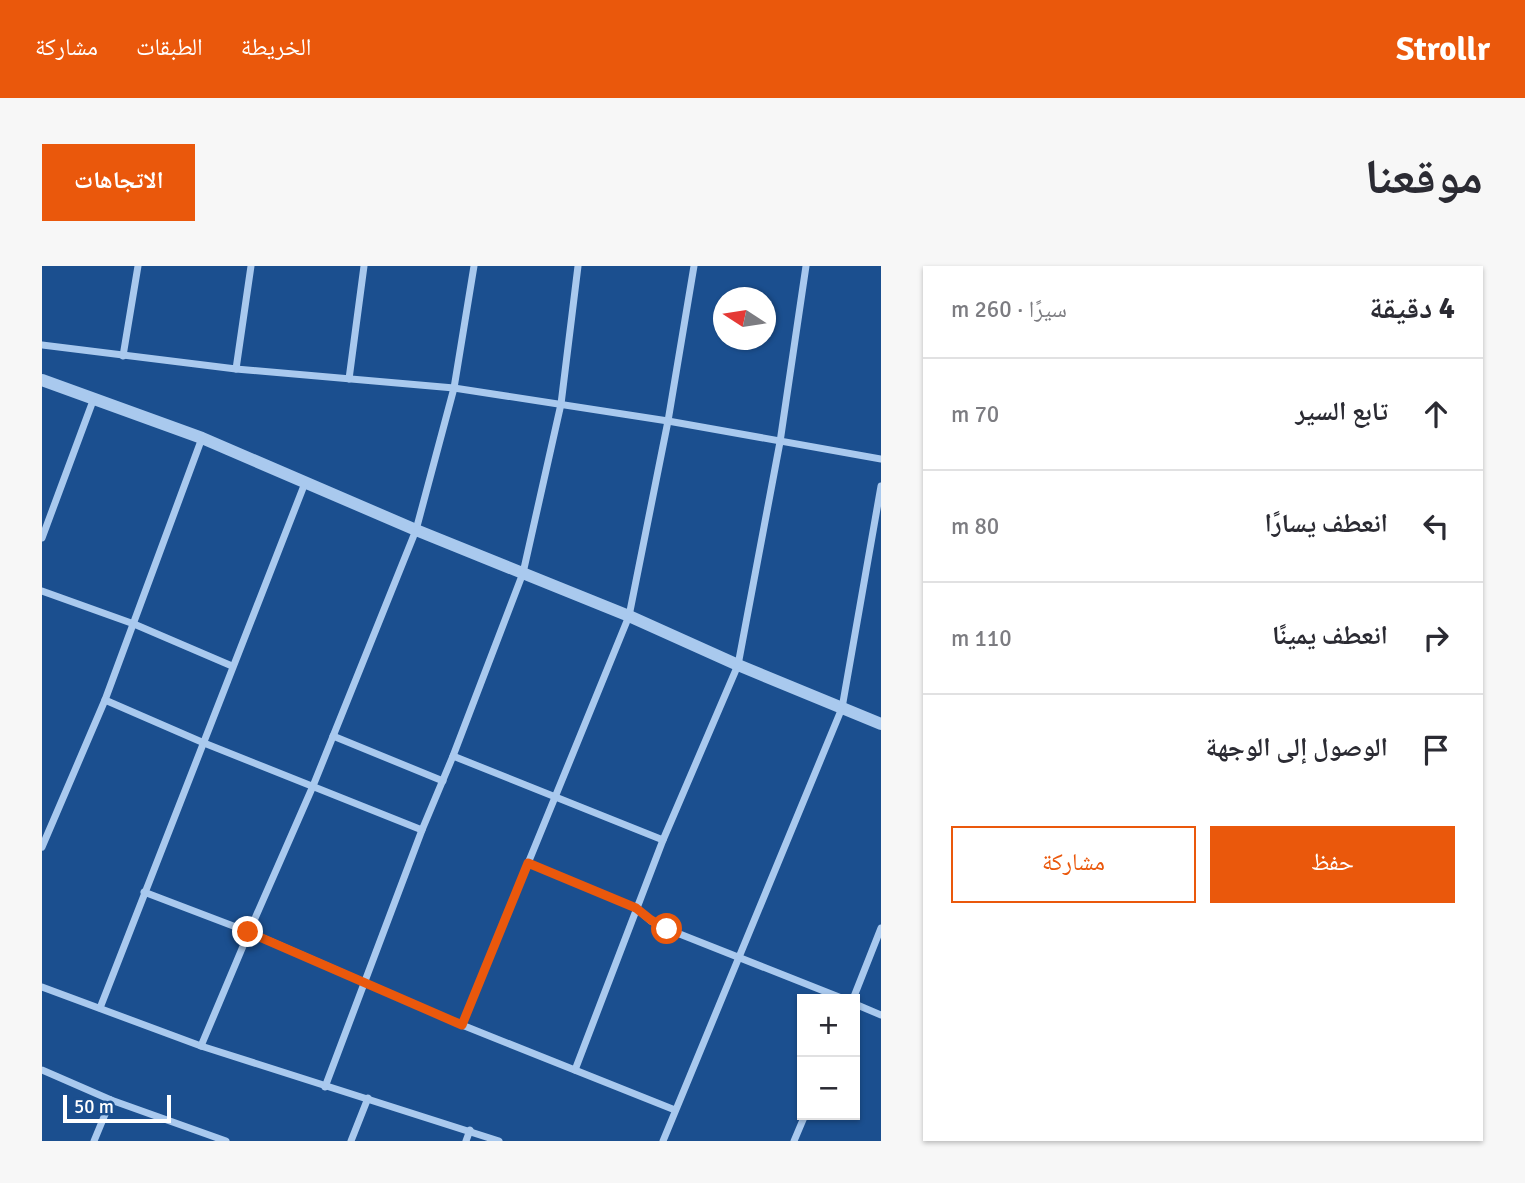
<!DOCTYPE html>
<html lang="ar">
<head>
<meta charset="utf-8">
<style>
	:root { --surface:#fff; --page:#f7f7f7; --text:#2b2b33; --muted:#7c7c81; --line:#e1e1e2; --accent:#ea580c }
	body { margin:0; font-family:Signika,"Noto Naskh Arabic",sans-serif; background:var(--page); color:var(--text); direction:rtl }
	.controls { position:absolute; right:21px; bottom:21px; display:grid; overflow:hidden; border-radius:0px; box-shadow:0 2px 5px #0004 }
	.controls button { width:63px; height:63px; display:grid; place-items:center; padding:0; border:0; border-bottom:2px solid var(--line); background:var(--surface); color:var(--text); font:35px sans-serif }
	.compass { position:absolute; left:671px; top:21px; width:63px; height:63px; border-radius:50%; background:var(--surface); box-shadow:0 2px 5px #0004; rotate:282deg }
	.scale { position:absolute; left:21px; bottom:18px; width:108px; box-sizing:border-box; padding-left:7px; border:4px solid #fff; border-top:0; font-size:19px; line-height:24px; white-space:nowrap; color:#fff; -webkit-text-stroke:5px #1b4f8f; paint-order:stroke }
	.stop { position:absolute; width:21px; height:21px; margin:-16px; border:5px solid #ea580c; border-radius:50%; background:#fff }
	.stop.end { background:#ea580c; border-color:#fff; box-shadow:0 2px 7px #0008 }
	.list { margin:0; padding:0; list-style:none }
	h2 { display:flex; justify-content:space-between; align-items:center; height:91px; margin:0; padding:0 28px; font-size:30px }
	h2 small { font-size:23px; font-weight:400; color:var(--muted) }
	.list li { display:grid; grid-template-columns:46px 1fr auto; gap:21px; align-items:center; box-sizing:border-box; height:112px; padding:0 28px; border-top:2px solid var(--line) }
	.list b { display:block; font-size:26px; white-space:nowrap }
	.list em { font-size:23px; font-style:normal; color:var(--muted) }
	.actions { display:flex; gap:14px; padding:21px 28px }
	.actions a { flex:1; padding:16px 0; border:2px solid var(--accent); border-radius:0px; text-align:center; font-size:24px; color:var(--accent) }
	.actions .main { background:var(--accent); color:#fff }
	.icon { flex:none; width:38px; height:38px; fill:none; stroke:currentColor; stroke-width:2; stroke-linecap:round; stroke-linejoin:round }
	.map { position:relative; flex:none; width:839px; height:875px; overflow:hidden; direction:ltr; border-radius:0px }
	header { display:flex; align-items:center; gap:42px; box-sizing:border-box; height:98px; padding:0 35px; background:var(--accent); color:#fff }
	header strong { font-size:33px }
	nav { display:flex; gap:38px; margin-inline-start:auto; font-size:24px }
	.intro { display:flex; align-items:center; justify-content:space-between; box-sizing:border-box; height:168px; padding:0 42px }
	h1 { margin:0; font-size:49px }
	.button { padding:18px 32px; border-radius:0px; background:var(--accent); color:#fff; font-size:24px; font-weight:700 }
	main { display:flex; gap:42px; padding:0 42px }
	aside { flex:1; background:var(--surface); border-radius:0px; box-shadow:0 2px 5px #0004 }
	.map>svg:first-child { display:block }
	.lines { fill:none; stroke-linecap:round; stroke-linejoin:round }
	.minor { stroke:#a9c9ee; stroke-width:7 }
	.tertiary { stroke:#a9c9ee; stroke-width:12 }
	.route { stroke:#ea580c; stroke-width:9 }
</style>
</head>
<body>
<header>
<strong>Strollr</strong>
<nav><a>الخريطة</a><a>الطبقات</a><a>مشاركة</a></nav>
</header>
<div class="intro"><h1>موقعنا</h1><a class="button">الاتجاهات</a></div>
<main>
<aside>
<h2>4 دقيقة<small>سيرًا · 260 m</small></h2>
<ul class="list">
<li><svg class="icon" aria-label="ahead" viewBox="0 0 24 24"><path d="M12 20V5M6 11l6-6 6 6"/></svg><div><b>تابع السير</b></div><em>70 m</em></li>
<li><svg class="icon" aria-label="left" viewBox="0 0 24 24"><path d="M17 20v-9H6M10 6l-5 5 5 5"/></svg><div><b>انعطف يسارًا</b></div><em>80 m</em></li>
<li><svg class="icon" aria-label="right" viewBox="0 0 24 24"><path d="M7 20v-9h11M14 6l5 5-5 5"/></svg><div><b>انعطف يمينًا</b></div><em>110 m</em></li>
<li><svg class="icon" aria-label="arrive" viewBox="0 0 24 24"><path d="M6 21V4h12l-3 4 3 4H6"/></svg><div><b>الوصول إلى الوجهة</b></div></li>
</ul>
<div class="actions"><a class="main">حفظ</a><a>مشاركة</a></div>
</aside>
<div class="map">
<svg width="839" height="875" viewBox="0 0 839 875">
	<rect width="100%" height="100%" fill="#1b4f8f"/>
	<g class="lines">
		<g class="minor">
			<polyline points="0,79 194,103 412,122 626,155 839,193"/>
			<polyline points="81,90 96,0"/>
			<polyline points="194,103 209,0"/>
			<polyline points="307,113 322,0"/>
			<polyline points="0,272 52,132"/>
			<polyline points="0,325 92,358 190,400"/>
			<polyline points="63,434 162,477 380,564"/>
			<polyline points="291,470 401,515"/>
			<polyline points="411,490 621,574"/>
			<polyline points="0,581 63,434 160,172"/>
			<polyline points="486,597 594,642 609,655 625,663 802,733"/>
			<polyline points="102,626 207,666 420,759 633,844"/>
			<polyline points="0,721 159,780 457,875"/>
			<polyline points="811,733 839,662"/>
			<polyline points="813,738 839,749"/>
			<polyline points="58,742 263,217"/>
			<polyline points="420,759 587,350 626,155 652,0"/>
			<polyline points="159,780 207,666 271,520 374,264 412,122 432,0"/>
			<polyline points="0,804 69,834 184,875"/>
			<polyline points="533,804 621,574 696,399 738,176 764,0"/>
			<polyline points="283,821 380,564 411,490 481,307 519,138 536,0"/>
			<polyline points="52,875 69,834"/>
			<polyline points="309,875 326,832"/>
			<polyline points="424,875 428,864"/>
			<polyline points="621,875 800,442 839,220"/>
			<polyline points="752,875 763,849"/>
		</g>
		<polyline class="tertiary" points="0,114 160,172 374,264 587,350 696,399 839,458"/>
	</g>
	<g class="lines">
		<polyline class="route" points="206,666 420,759 486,597 594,642 609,654 625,663"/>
	</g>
</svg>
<div class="controls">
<button>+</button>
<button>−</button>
</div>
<svg class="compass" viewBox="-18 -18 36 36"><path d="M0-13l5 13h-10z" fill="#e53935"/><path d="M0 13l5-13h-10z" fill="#7c7c81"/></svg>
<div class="scale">50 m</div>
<div class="stop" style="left:625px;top:663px"></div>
<div class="stop end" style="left:206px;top:666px"></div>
</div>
</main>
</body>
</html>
